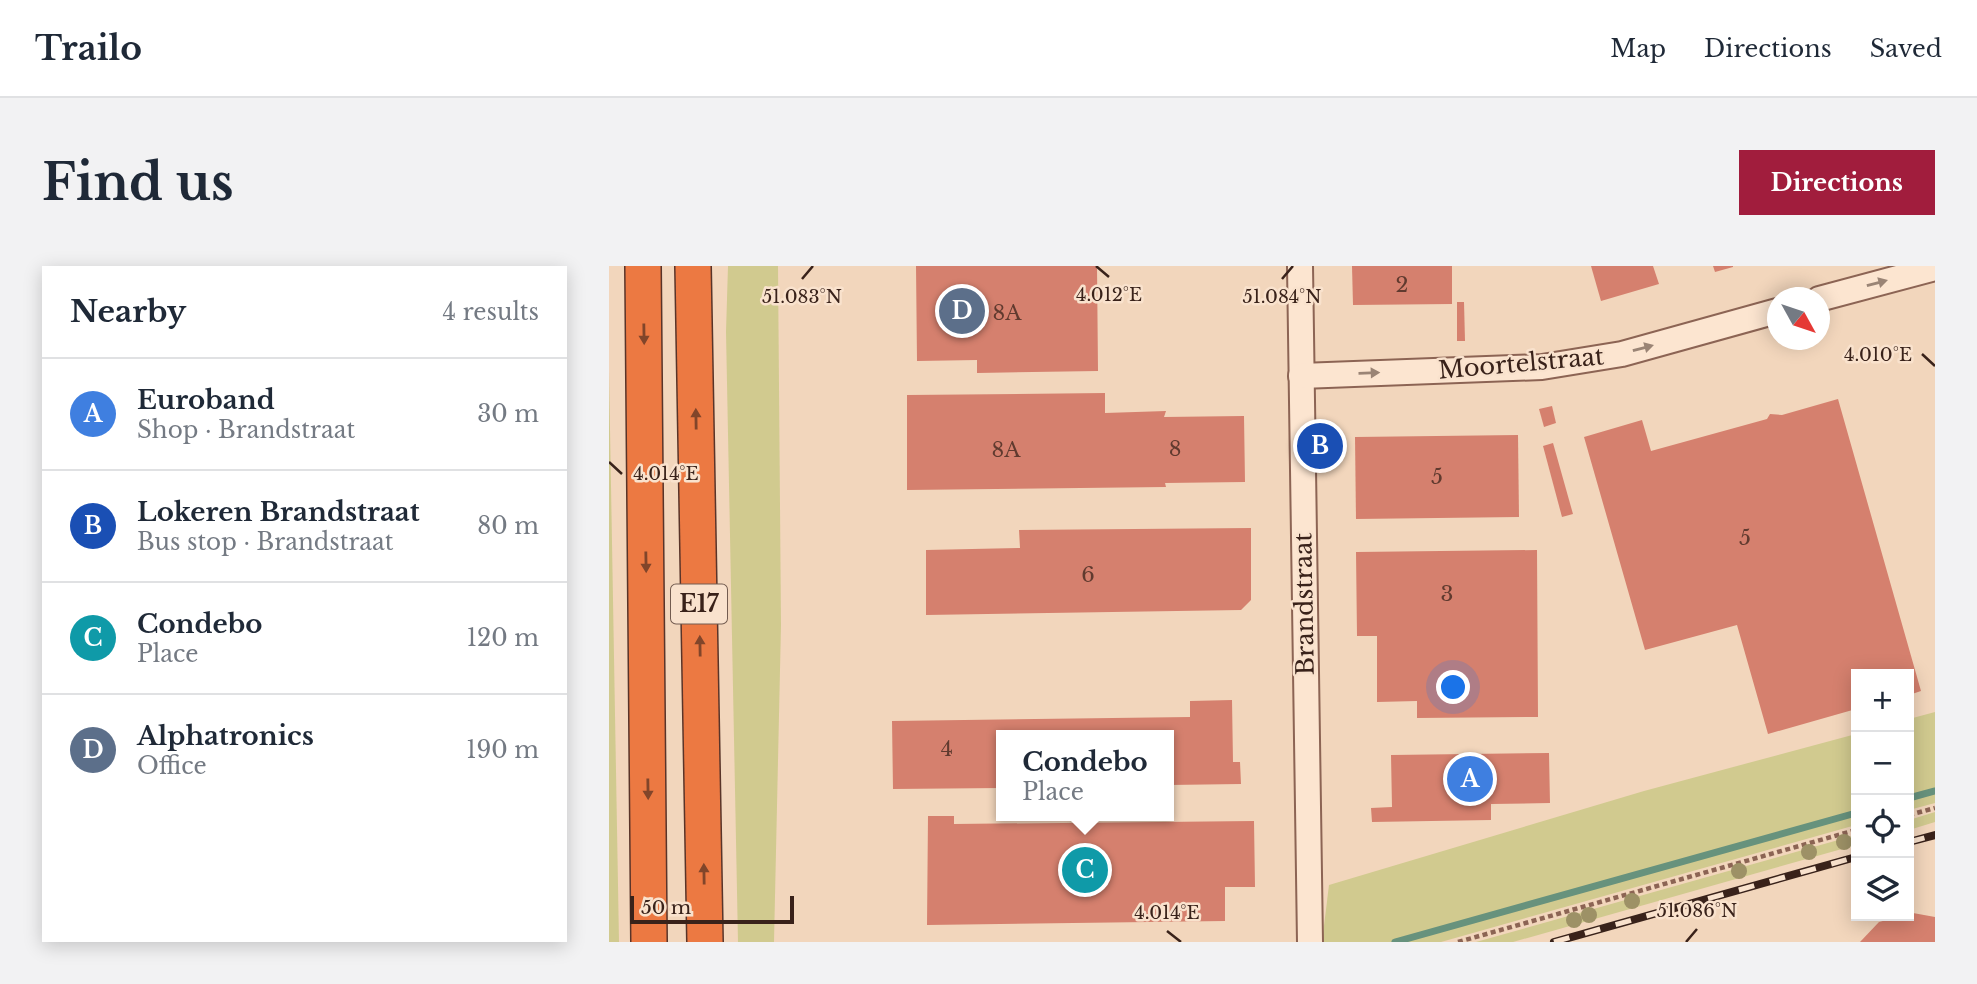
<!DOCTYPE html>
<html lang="en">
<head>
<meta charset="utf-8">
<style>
	:root { --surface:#fff; --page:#f2f2f3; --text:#1f2937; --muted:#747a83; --line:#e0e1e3; --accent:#a11d3d }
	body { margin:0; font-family:"Libre Baskerville",serif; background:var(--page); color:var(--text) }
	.controls { position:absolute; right:21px; bottom:21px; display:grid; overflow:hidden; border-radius:0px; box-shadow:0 4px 18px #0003 }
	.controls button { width:63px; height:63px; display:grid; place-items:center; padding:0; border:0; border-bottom:2px solid var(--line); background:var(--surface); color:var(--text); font:35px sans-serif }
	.compass { position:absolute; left:1158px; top:21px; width:63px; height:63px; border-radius:50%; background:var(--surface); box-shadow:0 4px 18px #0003; rotate:130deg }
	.scale { position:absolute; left:21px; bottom:18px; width:164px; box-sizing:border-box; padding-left:7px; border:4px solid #39221a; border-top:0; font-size:19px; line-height:24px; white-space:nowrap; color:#39221a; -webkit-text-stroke:5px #f9e2cd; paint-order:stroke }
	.you { position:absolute; left:845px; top:422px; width:24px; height:24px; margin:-18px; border:5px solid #fff; border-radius:50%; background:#1a73e8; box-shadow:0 0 0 10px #1a73e833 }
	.badge { display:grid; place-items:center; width:46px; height:46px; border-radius:50%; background:var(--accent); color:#fff; font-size:23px; font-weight:700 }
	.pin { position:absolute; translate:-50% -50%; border:4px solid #fff; box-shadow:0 2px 7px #0006 }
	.popup { position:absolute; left:387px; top:464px; width:178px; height:91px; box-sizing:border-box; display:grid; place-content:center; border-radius:0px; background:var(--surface); filter:drop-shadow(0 2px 5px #0005); font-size:23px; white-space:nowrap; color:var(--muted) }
	.popup b { font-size:26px; color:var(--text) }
	.popup::after { content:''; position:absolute; left:50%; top:100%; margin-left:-14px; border:14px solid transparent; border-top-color:var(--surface) }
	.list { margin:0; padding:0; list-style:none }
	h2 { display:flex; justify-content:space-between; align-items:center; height:91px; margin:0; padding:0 28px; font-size:30px }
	h2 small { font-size:23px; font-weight:400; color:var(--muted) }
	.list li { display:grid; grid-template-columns:46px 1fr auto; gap:21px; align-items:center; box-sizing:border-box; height:112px; padding:0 28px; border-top:2px solid var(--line) }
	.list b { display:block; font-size:26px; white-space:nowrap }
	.list p { margin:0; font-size:23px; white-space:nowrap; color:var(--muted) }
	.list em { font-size:23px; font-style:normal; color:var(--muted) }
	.icon { flex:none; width:38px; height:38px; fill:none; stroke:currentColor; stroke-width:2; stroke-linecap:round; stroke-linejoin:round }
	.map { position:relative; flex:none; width:1326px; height:676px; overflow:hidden; border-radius:0px }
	header { display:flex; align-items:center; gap:42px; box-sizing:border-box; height:98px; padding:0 35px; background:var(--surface); border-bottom:2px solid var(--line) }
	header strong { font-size:33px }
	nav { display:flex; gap:38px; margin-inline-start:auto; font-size:24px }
	.intro { display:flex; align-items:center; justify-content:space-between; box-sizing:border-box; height:168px; padding:0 42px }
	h1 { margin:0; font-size:49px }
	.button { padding:18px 32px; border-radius:0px; background:var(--accent); color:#fff; font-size:24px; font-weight:700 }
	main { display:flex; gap:42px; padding:0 42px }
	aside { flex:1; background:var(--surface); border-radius:0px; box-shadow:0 4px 18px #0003 }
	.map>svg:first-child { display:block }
	.green { fill:#d1ca8f }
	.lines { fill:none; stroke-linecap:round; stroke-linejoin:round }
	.stream { stroke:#67927d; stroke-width:7 }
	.building { fill:#d5806e }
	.minor-casing { stroke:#8c6454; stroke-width:28 }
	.highway-casing { stroke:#593429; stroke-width:38 }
	.path { stroke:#8c6454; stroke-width:4.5; stroke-dasharray:5 3.5; stroke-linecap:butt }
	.minor { stroke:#fce5d0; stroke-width:24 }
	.highway { stroke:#ec7942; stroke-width:35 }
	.rail-casing { stroke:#39221a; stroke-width:8 }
	.rail { stroke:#f9e2cd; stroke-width:5; stroke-dasharray:16; stroke-linecap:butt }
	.tree { fill:#9d9166 }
	.oneway { fill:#9a8475 }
	.oneway2 { fill:#81452a }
	.ticks { fill:none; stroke:#39221a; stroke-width:2.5 }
	.labels { text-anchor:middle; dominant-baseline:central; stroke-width:5; stroke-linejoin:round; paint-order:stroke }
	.number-label { font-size:21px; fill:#603a2f }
	.shield { fill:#f9e2cd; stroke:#735c50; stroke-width:2 }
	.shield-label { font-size:23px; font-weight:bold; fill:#39221a }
	.street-label { font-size:24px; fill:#39221a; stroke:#f9e2cd }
	.ticks-label { font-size:18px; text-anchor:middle; fill:#39221a; stroke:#f9e2cd; stroke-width:5; stroke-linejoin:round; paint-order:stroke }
</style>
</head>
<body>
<header>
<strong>Trailo</strong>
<nav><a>Map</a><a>Directions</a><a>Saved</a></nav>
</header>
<div class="intro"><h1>Find us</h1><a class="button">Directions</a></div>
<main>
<aside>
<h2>Nearby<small>4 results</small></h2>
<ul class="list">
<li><span class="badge" style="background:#3f7fe0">A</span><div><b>Euroband</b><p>Shop · Brandstraat</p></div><em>30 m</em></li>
<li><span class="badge" style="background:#1a4fb4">B</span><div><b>Lokeren Brandstraat</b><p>Bus stop · Brandstraat</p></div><em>80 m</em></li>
<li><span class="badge" style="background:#0f9aa8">C</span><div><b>Condebo</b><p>Place</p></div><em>120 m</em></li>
<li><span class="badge" style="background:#5c6f8a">D</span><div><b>Alphatronics</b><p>Office</p></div><em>190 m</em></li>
</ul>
</aside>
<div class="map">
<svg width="1326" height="676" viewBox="0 0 1326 676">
	<rect width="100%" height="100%" fill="#f2d6bc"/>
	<g class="green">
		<polygon points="119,0 169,0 172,359 165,676 129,676 117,66"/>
		<polygon points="0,105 10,676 0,676"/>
		<polygon points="1326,446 1326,537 1300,544 1300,453"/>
		<polygon points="1247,468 1247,559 832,676 713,676 720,619 1035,525"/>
		<polygon points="1326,546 1326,556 1300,564 1300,554"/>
		<polygon points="1247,569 1247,579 904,676 867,676"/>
	</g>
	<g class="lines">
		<g class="stream">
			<polyline points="1300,532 1326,525"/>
			<polyline points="786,676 1247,547"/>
		</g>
	</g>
	<g class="building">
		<polygon points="307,0 488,0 489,105 368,107 368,94 308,95"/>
		<polygon points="743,0 843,0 843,38 744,39"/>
		<polygon points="982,0 1044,0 1050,18 992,35"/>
		<polygon points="1104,0 1124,0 1124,1 1106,6"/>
		<polygon points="848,36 855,36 856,75 848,75"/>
		<polygon points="496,127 496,147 557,145 555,151 635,150 636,216 556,217 557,221 298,224 298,129"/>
		<polygon points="1229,133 1312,425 1300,429 1300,408 1247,408 1247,443 1159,468 1128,359 1036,384 975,171 1033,154 1042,185 1158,153 1161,148 1173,149"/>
		<polygon points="943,140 947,157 935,161 930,143"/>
		<polygon points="909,169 910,251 747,253 746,171"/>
		<polygon points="944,177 964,248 953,251 934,180"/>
		<polygon points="642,262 642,334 632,344 317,349 317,284 411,282 410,264"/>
		<polygon points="928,284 929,451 808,452 808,435 768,436 768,370 748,370 747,286"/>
		<polygon points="623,434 624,496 631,496 632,518 560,519 560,469 392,469 392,522 284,523 283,455 581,451 581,435"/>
		<polygon points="940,487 941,537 882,538 882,554 763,556 762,542 783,541 782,489"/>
		<polygon points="319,550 345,550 345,558 645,555 646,621 616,621 616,655 318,659"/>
		<polygon points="1304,647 1326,651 1326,676 1251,676 1270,656"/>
	</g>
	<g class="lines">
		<defs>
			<g id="minor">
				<polyline points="691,0 701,676"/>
				<polyline points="1210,33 1326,2"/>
				<polyline points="692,110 933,101 1013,88 1168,45"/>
			</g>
			<g id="highway">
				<polyline points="34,0 40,676"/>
				<polyline points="84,0 96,676"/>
			</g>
		</defs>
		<use href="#minor" class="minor-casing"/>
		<use href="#highway" class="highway-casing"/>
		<g class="path">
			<polyline points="1300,549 1326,542"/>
			<polyline points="849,676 1247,564"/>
		</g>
		<use href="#minor" class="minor"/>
		<use href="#highway" class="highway"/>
		<defs>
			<g id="rail">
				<polyline points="1300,576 1326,569"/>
				<polyline points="945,676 1247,591"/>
			</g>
		</defs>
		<use href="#rail" class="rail-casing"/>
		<use href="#rail" class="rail"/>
	</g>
	<g class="tree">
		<circle cx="1235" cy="576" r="8"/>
		<circle cx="1200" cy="586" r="8"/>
		<circle cx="1130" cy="605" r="8"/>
		<circle cx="1023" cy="635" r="8"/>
		<circle cx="980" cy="649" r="8"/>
		<circle cx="965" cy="654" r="8"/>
	</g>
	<defs><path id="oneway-solid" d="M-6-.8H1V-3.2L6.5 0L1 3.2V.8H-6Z" transform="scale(1.75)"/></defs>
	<g class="oneway">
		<use href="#oneway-solid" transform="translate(1268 17) rotate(-15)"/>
		<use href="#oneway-solid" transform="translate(1034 82) rotate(-15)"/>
		<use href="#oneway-solid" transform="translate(760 107) rotate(-2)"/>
	</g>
	<g class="oneway2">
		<use href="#oneway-solid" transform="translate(35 68) rotate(89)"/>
		<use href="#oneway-solid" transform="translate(87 153) rotate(-91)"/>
		<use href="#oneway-solid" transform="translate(37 296) rotate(89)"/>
		<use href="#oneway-solid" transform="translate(91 380) rotate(-91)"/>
		<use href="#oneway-solid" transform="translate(39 523) rotate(89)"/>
		<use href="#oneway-solid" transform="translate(95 608) rotate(-91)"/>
	</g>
	<path class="ticks" d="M487,0L500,11M193,13L204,0M673,13L684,0M1313,88L1326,100M0,196L13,208M558,665L572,676M1077,676L1088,663"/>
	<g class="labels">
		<g class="number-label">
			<text x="793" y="19">2</text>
			<text x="398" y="47">8A</text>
			<text x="566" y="183">8</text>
			<text x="397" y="184">8A</text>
			<text x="828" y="211">5</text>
			<text x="1136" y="272">5</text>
			<text x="479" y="309">6</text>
			<text x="838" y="328">3</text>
			<text x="338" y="483">4</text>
		</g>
		<rect class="shield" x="62" y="318.5" width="56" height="39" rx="5"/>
		<g class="shield-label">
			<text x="90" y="338">E17</text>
		</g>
		<g class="street-label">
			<text transform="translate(912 97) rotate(-5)">Moortelstraat</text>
			<text transform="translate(695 338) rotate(-91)">Brandstraat</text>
		</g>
	</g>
	<g class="ticks-label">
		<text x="500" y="35">4.012°E</text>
		<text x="193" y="37">51.083°N</text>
		<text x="673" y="37">51.084°N</text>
		<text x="1269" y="95">4.010°E</text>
		<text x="57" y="214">4.014°E</text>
		<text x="1088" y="651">51.086°N</text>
		<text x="558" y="653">4.014°E</text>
	</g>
</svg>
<div class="controls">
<button>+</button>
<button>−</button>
<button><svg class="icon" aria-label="locate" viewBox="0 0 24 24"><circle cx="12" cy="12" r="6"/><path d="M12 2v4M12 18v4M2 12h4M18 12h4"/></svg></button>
<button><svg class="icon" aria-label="layers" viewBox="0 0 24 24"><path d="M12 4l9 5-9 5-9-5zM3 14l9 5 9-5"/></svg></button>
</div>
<svg class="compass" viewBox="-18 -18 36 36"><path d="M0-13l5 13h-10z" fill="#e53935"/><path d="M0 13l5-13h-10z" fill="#747a83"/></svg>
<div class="scale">50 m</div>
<div class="you"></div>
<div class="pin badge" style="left:861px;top:513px;background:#3f7fe0">A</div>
<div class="pin badge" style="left:711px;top:180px;background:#1a4fb4">B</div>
<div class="pin badge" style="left:476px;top:604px;background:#0f9aa8">C</div>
<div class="popup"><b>Condebo</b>Place</div>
<div class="pin badge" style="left:353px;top:45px;background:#5c6f8a">D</div>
</div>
</main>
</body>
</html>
